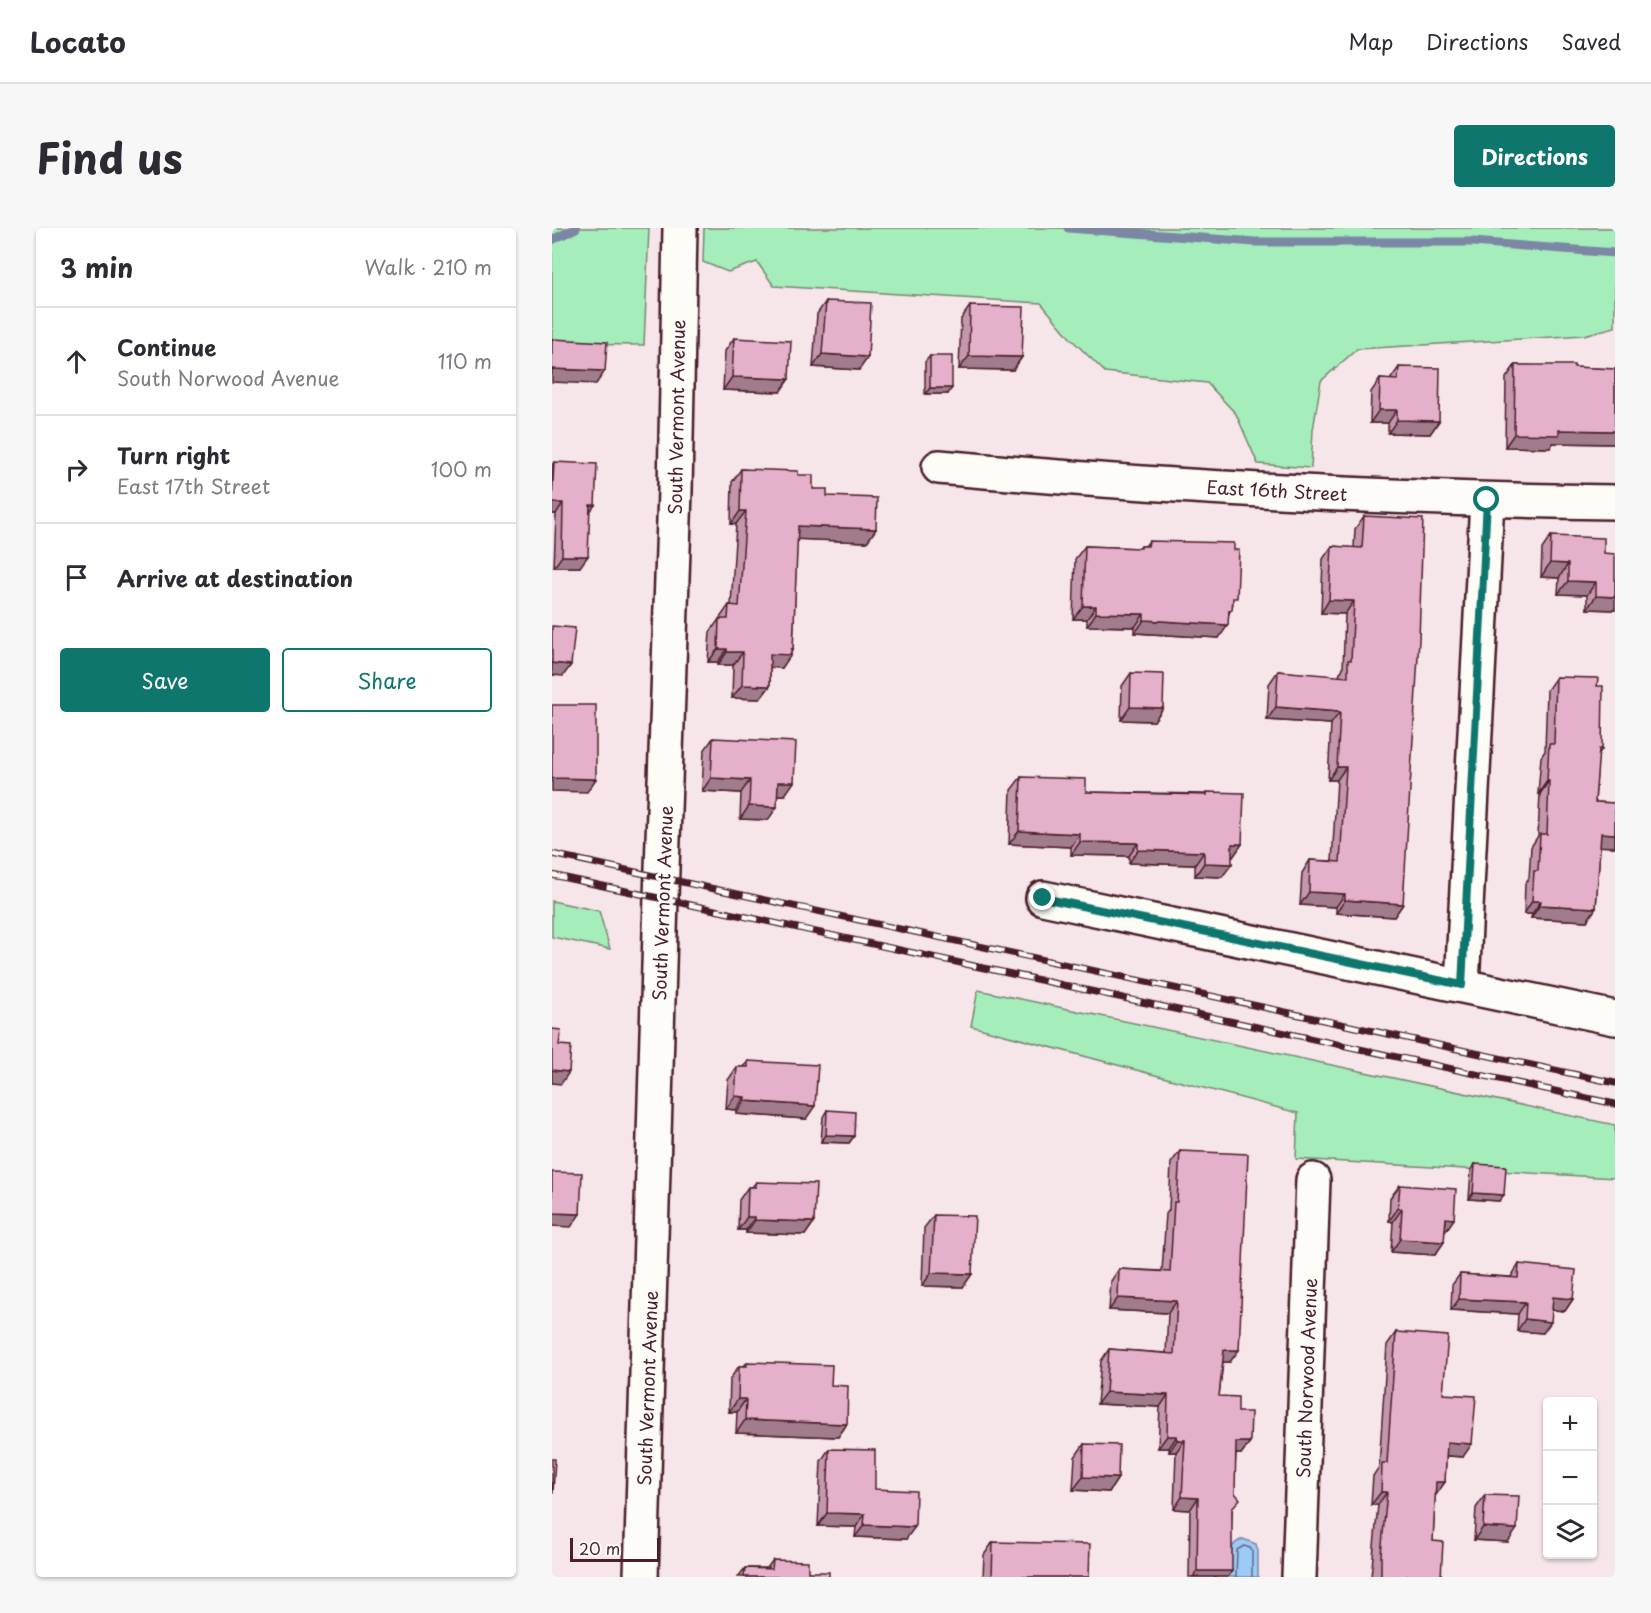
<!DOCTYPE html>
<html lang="en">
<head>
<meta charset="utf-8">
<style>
	:root { --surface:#fff; --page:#f7f7f7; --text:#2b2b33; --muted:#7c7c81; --line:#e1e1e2; --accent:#0f766e }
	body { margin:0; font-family:"Playpen Sans",sans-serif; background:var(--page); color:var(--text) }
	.controls { position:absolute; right:18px; bottom:18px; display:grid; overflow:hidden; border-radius:6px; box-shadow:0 2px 4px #0004 }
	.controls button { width:54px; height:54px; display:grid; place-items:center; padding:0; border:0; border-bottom:2px solid var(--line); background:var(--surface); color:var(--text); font:30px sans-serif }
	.scale { position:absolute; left:18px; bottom:15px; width:90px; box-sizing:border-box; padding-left:6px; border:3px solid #4a1f2b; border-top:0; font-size:16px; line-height:21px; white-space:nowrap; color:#4a1f2b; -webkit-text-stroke:4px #fdfcf7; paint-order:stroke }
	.stop { position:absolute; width:18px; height:18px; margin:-14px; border:4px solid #0f766e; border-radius:50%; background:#fff }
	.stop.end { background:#0f766e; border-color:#fff; box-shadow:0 2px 6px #0008 }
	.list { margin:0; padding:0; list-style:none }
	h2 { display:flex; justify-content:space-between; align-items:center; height:78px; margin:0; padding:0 24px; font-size:26px }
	h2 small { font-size:20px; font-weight:400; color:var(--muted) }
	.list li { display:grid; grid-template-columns:39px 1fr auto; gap:18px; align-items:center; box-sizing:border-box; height:108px; padding:0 24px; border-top:2px solid var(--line) }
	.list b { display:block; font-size:22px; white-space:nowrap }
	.list p { margin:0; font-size:20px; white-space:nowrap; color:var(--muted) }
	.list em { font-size:20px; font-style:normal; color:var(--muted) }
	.actions { display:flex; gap:12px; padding:18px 24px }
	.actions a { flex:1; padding:14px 0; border:2px solid var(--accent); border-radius:6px; text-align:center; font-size:21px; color:var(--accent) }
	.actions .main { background:var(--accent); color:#fff }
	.icon { flex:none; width:33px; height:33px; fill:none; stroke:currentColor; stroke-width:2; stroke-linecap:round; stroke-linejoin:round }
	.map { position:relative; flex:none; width:1063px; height:1349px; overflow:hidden; border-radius:6px }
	header { display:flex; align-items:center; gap:36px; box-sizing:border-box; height:84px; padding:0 30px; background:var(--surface); border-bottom:2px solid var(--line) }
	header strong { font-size:28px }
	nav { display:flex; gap:33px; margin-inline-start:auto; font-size:21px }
	.intro { display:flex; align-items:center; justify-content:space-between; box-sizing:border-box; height:144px; padding:0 36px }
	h1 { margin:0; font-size:42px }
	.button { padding:15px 27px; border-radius:6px; background:var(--accent); color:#fff; font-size:21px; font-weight:700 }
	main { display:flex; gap:36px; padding:0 36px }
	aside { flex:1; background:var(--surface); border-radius:6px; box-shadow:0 2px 4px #0004 }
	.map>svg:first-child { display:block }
	.green { fill:#a5edba; stroke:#788672; stroke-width:1.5 }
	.water { fill:#9bcbf7; stroke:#7b86a5; stroke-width:1.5 }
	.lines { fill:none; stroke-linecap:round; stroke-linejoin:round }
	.shore { stroke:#6a647d; stroke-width:1.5 }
	.stream { stroke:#7b86a5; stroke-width:9 }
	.minor-casing { stroke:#4a1f2b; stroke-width:38 }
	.minor { stroke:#fdfcf7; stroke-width:33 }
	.rail-casing { stroke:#4a1f2b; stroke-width:7 }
	.rail { stroke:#fdfcf7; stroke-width:4.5; stroke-dasharray:14; stroke-linecap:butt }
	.wall { fill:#c597ad; stroke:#4a1f2b; stroke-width:1.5 }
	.shaded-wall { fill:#a07b8d; stroke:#4a1f2b; stroke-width:1.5 }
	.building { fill:#e5b0c9; stroke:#4a1f2b; stroke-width:1.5 }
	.route { stroke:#0f766e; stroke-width:8 }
	.labels { text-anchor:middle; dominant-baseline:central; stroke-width:6; stroke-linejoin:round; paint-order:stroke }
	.street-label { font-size:18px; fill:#4a1f2b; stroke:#fdfcf7 }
</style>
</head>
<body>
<header>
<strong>Locato</strong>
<nav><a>Map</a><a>Directions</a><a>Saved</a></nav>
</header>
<div class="intro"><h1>Find us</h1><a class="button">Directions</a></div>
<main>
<aside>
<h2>3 min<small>Walk · 210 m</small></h2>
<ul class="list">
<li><svg class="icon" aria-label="ahead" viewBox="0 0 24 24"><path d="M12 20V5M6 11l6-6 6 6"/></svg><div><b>Continue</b><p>South Norwood Avenue</p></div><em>110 m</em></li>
<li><svg class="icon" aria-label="right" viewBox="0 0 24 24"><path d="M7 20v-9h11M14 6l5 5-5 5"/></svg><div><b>Turn right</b><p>East 17th Street</p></div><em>100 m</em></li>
<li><svg class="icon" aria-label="arrive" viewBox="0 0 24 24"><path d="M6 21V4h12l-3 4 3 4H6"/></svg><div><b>Arrive at destination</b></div></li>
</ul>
<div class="actions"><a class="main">Save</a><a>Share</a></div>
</aside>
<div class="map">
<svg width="1063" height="1349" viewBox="0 0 1063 1349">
	<rect width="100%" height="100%" fill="#f6e5e9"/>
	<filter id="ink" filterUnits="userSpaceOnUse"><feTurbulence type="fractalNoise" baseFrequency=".0167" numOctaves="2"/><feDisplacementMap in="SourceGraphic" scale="12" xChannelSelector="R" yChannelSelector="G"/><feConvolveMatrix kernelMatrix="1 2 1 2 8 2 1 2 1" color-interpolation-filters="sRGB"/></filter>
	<g filter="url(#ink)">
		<g class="green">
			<polygon points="0,0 97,0 92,117 0,116"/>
			<polygon points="152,0 1063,0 1063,99 1032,107 805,121 769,153 761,202 759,240 706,236 684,186 655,155 553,144 519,111 489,75 222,58 205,34 176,44 151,34"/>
			<polygon points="0,673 47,683 58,721 0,709"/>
			<polygon points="426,762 1063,897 1063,950 744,931 746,885 419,798"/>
		</g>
		<path class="water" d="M691,1311L704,1316L706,1323V1349H678C678,1334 674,1316 691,1311Z"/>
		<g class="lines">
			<polyline class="shore" points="684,1349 685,1322 692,1318 698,1320 700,1323 700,1349"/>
			<g class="stream">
				<polyline points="516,0 703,14 921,14 1063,25"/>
				<polyline points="0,12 24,0"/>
			</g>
			<defs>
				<g id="minor">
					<path d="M387,239C612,259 837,271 1063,274"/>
					<polyline points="491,670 1063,790"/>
					<polyline points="910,757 935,272"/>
					<polyline points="89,1349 109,670 123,263 128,0"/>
					<polyline points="747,1349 761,952"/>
				</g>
			</defs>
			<use href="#minor" class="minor-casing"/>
			<use href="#minor" class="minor"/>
			<defs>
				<g id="rail">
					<polyline points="0,626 1063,855"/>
					<polyline points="0,647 1063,876"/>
				</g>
			</defs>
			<use href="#rail" class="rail-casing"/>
			<use href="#rail" class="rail"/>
		</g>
		<g class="wall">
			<polygon points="274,73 316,129 307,142 261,139 265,86"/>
			<polygon points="418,78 470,129 461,142 407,141 409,91"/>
			<polygon points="182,110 228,164 171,162 173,123"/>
			<polygon points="378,128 396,166 373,166 373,134"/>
			<polygon points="963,137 1063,141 1063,216 1001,215 998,220 953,219 954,150"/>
			<polygon points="847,139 887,193 878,206 836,205 836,195 818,195 819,164 828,151 838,152"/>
			<polygon points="2,234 37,285 28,339 2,339 4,286 0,286 0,237"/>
			<polygon points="189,241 246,247 261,261 275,268 324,301 315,314 245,311 241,421 230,440 218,439 218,458 208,471 180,470 181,437 166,437 166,434 156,434 158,404 177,377 179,377 184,296 179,296 180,254"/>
			<polygon points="812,288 851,676 842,689 784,685 784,679 748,677 750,645 758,632 780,633 785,552 776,552 779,496 715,492 717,456 726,443 787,449 788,445 791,440 793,386 769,385 771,331 780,318 802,320 803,301"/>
			<polygon points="999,308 1052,325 1063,382 1035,381 1035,367 1006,366 1007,350 989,349 990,321"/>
			<polygon points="597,313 681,376 667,410 583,405 583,399 535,398 535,391 521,391 523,331 533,318 588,320 589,318 593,318"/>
			<polygon points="579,445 611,480 602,493 569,492 570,458"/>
			<polygon points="1004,449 1045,458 1050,521 1046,527 1043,574 1063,575 1063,619 1048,618 1044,680 1035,693 979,690 980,686 972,686 973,655 977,650 979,619 986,608 988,566 986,566 989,529 993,523 995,462"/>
			<polygon points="161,510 233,567 226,567 216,592 188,591 189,565 150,563 152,523"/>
			<polygon points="469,549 534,564 653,566 655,564 690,616 681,629 680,629 670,649 643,648 643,637 577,635 577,628 519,627 519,619 457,616 459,562"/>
			<polygon points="196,833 254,891 184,886 184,882 174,881 176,852 185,839 192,839"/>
			<polygon points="275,882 302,908 297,915 269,914 271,889"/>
			<polygon points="628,923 678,1134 671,1134 667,1168 686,1184 698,1214 689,1226 684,1226 676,1349 637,1349 638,1282 622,1281 624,1224 617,1224 617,1220 606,1220 608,1179 545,1176 549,1133 557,1121 614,1125 616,1085 557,1082 559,1053 567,1041 610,1043 614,986 617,982 619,935"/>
			<polygon points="923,936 947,973 917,971 919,943"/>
			<polygon points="204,954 262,994 253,1007 194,1005 194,1002 186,1002 187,972 196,959 200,959"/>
			<polygon points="848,957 892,1014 883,1027 839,1024 841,994 837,993 838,970"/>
			<polygon points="382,987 420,1046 411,1059 370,1058 372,1000"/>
			<polygon points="967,1036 1021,1071 1013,1083 1000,1082 991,1105 965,1103 966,1086 899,1082 900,1057 908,1046 959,1049"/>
			<polygon points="844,1104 891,1166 911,1229 894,1228 893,1254 883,1267 881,1313 889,1349 819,1349 826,1277 819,1277 821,1248 827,1239 835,1117"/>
			<polygon points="195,1134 279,1157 295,1196 286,1209 184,1205 185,1184 177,1184 178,1151 187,1138 192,1138"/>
			<polygon points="532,1216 566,1250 557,1264 521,1262 523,1229"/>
			<polygon points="277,1221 323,1261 354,1311 303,1309 304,1299 266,1298 269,1233"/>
			<polygon points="933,1267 956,1314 922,1312 924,1280"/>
			<polygon points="441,1314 537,1349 431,1349 432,1327"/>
			<polygon points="221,1332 256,1344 277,1349 186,1349 193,1340 215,1340"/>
		</g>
		<g class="shaded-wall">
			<polygon points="270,126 316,129 307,142 261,139"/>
			<polygon points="417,128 470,129 461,142 407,141"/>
			<polygon points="0,141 53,143 44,156 0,154"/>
			<polygon points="180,149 237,151 228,164 171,162"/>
			<polygon points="378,160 400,160 396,166 373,166"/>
			<polygon points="827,182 845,182 836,195 818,195"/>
			<polygon points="845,192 887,193 878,206 836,205"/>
			<polygon points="1007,202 1063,203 1063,216 1001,215 998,220 953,219 962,206"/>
			<polygon points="0,275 11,275 4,286 0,286"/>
			<polygon points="38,277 43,277 35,288"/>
			<polygon points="188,283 194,283 184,296 179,296"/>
			<polygon points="246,298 324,301 315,314 237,311"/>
			<polygon points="10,328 36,328 28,339 2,339"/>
			<polygon points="998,335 1016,336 1007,350 989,349"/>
			<polygon points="1016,353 1044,354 1035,367 1006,366"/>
			<polygon points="1044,368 1063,369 1063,382 1035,381"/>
			<polygon points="777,372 802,373 793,386 769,385"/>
			<polygon points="531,378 544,378 535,391 521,391"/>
			<polygon points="544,385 592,386 583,399 535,398"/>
			<polygon points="592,392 676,397 667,410 583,405"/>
			<polygon points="166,421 175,421 166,434 156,434"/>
			<polygon points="239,421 241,421 237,427 239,427 230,440 209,439 218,426"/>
			<polygon points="175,424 191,424 181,437 166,437"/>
			<polygon points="0,435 19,437 11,448 0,447"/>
			<polygon points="190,457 218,458 208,471 180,470"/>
			<polygon points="578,479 611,480 602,493 569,492"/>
			<polygon points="724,479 788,484 779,496 715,492"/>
			<polygon points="785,539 794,539 785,552 776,552"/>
			<polygon points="0,550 44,551 35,564 0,563"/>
			<polygon points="159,550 198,552 189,565 150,563"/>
			<polygon points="995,553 997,553 988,566 986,566"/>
			<polygon points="226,554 242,554 233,567 217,567"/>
			<polygon points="197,578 225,579 216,592 188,591"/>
			<polygon points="467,603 528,606 519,619 457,616"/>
			<polygon points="1049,605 1063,606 1063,619 1040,618"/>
			<polygon points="528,614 586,615 577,628 519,627"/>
			<polygon points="680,616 690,616 681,629 671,629"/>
			<polygon points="586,622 652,624 643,637 577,635"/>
			<polygon points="652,635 680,636 670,649 643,648"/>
			<polygon points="757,664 793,666 784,679 748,677"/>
			<polygon points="793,672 851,676 842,689 784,685"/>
			<polygon points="980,673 989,673 980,686 972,686"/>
			<polygon points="988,677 1044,680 1035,693 979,690"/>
			<polygon points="0,842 17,844 9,856 0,855"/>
			<polygon points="183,868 193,869 184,882 174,881"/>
			<polygon points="193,873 263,878 254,891 184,886"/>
			<polygon points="274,907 302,908 297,915 269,914"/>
			<polygon points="921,965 952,967 947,973 917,971"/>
			<polygon points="846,980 850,981 841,994 837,993"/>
			<polygon points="0,985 28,986 19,999 0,998"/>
			<polygon points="195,989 203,989 194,1002 186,1002"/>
			<polygon points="894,990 902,991 893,1004"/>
			<polygon points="203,992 262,994 253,1007 194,1005"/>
			<polygon points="848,1011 892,1014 883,1027 839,1024"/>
			<polygon points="379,1045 420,1046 411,1059 370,1058"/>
			<polygon points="1001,1069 1021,1071 1013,1083 993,1081"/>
			<polygon points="566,1070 625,1073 616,1085 557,1082"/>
			<polygon points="907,1071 974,1074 966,1086 899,1082"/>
			<polygon points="973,1091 999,1094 991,1105 965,1103"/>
			<polygon points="672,1122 687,1122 678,1134 663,1134"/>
			<polygon points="554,1164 616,1167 608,1179 545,1176"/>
			<polygon points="186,1171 194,1171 185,1184 177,1184"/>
			<polygon points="193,1192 295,1196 286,1209 184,1205"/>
			<polygon points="615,1208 625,1208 617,1220 606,1220"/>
			<polygon points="625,1212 633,1212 624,1224 617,1224"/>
			<polygon points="684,1214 698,1214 689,1226 676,1226"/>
			<polygon points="895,1214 920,1216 911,1229 886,1227"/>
			<polygon points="531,1249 566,1250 557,1264 521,1262"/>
			<polygon points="884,1254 893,1254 884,1267 875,1267"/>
			<polygon points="829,1264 835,1264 826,1277 819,1277"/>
			<polygon points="630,1269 646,1270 638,1282 622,1281"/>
			<polygon points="275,1285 313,1286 304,1299 266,1298"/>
			<polygon points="312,1297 363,1299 354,1311 303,1309"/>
			<polygon points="931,1299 965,1301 956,1314 922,1312"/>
			<polygon points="645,1343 680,1343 676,1349 641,1349"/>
			<polygon points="855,1348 889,1349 854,1349"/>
		</g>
		<g class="building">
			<polygon points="274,73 319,75 316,129 270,126"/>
			<polygon points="418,78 472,79 470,129 417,128"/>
			<polygon points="182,110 239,113 237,151 180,149"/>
			<polygon points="0,111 55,114 53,143 0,141"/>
			<rect x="378" y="128" width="22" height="32"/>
			<polygon points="963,137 1022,137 1022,139 1063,141 1063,203 1007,202 1007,207 962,206"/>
			<polygon points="847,139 888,140 887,193 845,192 845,182 827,182 828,151 846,152"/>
			<polygon points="2,234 45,236 43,277 38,277 36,328 10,328 11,275 0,275"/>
			<polygon points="189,241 246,243 246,247 261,247 261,261 275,261 275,268 325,270 324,301 246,298 241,421 239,421 239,427 218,426 218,458 190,457 191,424 175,424 175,421 166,421 167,391 176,391 177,377 187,378 194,283 188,283"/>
			<polygon points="812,288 871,291 867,412 851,676 793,672 793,666 757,664 758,632 788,634 794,539 785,539 788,484 724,479 726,443 796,449 796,432 799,432 802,373 777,372 780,318 810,320"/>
			<polygon points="999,308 1052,310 1052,325 1063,326 1063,369 1044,368 1044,354 1016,353 1016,336 998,335"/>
			<polygon points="597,313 682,315 682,322 687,322 685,370 681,370 680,382 677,382 676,397 592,392 592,386 544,385 544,378 531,378 533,318 589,320 589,318 596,318"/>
			<polygon points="0,398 23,400 19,437 0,435"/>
			<polygon points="579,445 612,446 611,480 578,479"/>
			<polygon points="1004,449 1046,450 1045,458 1051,458 1050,521 1047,521 1043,574 1063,575 1063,606 1049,605 1044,680 988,677 989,673 980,673 982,643 986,643 988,606 995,606 997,553 995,553 997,516 1002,516"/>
			<polygon points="0,477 44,477 44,551 0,550"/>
			<polygon points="161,510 244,514 242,554 226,554 225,579 197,578 198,552 159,550"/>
			<polygon points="469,549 534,551 534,564 655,567 655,564 692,565 690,616 680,616 680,636 652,635 652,624 586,622 586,615 528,614 528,606 467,603"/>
			<polygon points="0,801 9,802 7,817 19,818 17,844 0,842"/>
			<polygon points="196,833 266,837 263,878 193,873 193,869 183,868 185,839 196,839"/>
			<polygon points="275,882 303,884 302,908 274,907"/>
			<polygon points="628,923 696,926 687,1122 672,1122 667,1168 686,1169 686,1184 699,1184 698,1214 684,1214 683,1265 688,1271 680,1280 680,1343 645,1343 646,1270 630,1269 633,1212 625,1212 625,1208 615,1208 616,1167 554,1164 557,1121 622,1126 625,1073 566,1070 567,1041 618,1044 622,974 625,974"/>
			<polygon points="923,936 954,938 952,967 921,965"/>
			<polygon points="0,944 30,945 28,986 0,985"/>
			<polygon points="204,954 264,956 262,994 203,992 203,989 195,989 196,959 204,959"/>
			<polygon points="848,957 904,961 902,991 894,990 892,1014 848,1011 850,981 846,980"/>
			<polygon points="382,987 423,988 420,1046 379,1045"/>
			<polygon points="967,1036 1024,1042 1021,1071 1001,1069 999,1094 973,1091 974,1074 907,1071 908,1046 966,1050"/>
			<polygon points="844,1104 896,1108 891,1166 924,1168 920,1216 895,1214 893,1254 884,1254 881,1313 891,1314 889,1349 855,1348 854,1349 829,1349 829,1327 835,1264 829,1264 830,1235 835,1235"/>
			<polygon points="195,1134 280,1137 279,1157 296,1158 295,1196 193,1192 194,1171 186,1171 187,1138 195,1138"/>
			<polygon points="532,1216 567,1217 566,1250 531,1249"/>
			<polygon points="277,1221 323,1222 323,1261 364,1263 363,1299 312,1297 313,1286 275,1285"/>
			<polygon points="0,1231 3,1231 1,1265 0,1265"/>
			<polygon points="933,1267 967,1268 965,1301 931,1299"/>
			<polygon points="441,1314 538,1316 537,1349 440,1349"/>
			<polygon points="221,1332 256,1333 256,1344 277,1344 277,1349 192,1349 193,1340 220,1341"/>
		</g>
	</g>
	<g class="lines" filter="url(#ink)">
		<polyline class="route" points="491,670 910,757 935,272"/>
	</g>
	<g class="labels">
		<g class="street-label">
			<text transform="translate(124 189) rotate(-89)">South Vermont Avenue</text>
			<text transform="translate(725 262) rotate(3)">East 16th Street</text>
			<text transform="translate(110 675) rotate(-88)">South Vermont Avenue</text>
			<text transform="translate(754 1150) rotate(-88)">South Norwood Avenue</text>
			<text transform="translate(95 1160) rotate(-88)">South Vermont Avenue</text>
		</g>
	</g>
</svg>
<div class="controls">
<button>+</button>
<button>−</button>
<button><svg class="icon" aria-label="layers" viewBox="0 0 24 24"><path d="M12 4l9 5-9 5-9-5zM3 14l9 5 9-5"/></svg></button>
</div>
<div class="scale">20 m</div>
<div class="stop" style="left:935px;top:272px"></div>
<div class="stop end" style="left:491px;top:670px"></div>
</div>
</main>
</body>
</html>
